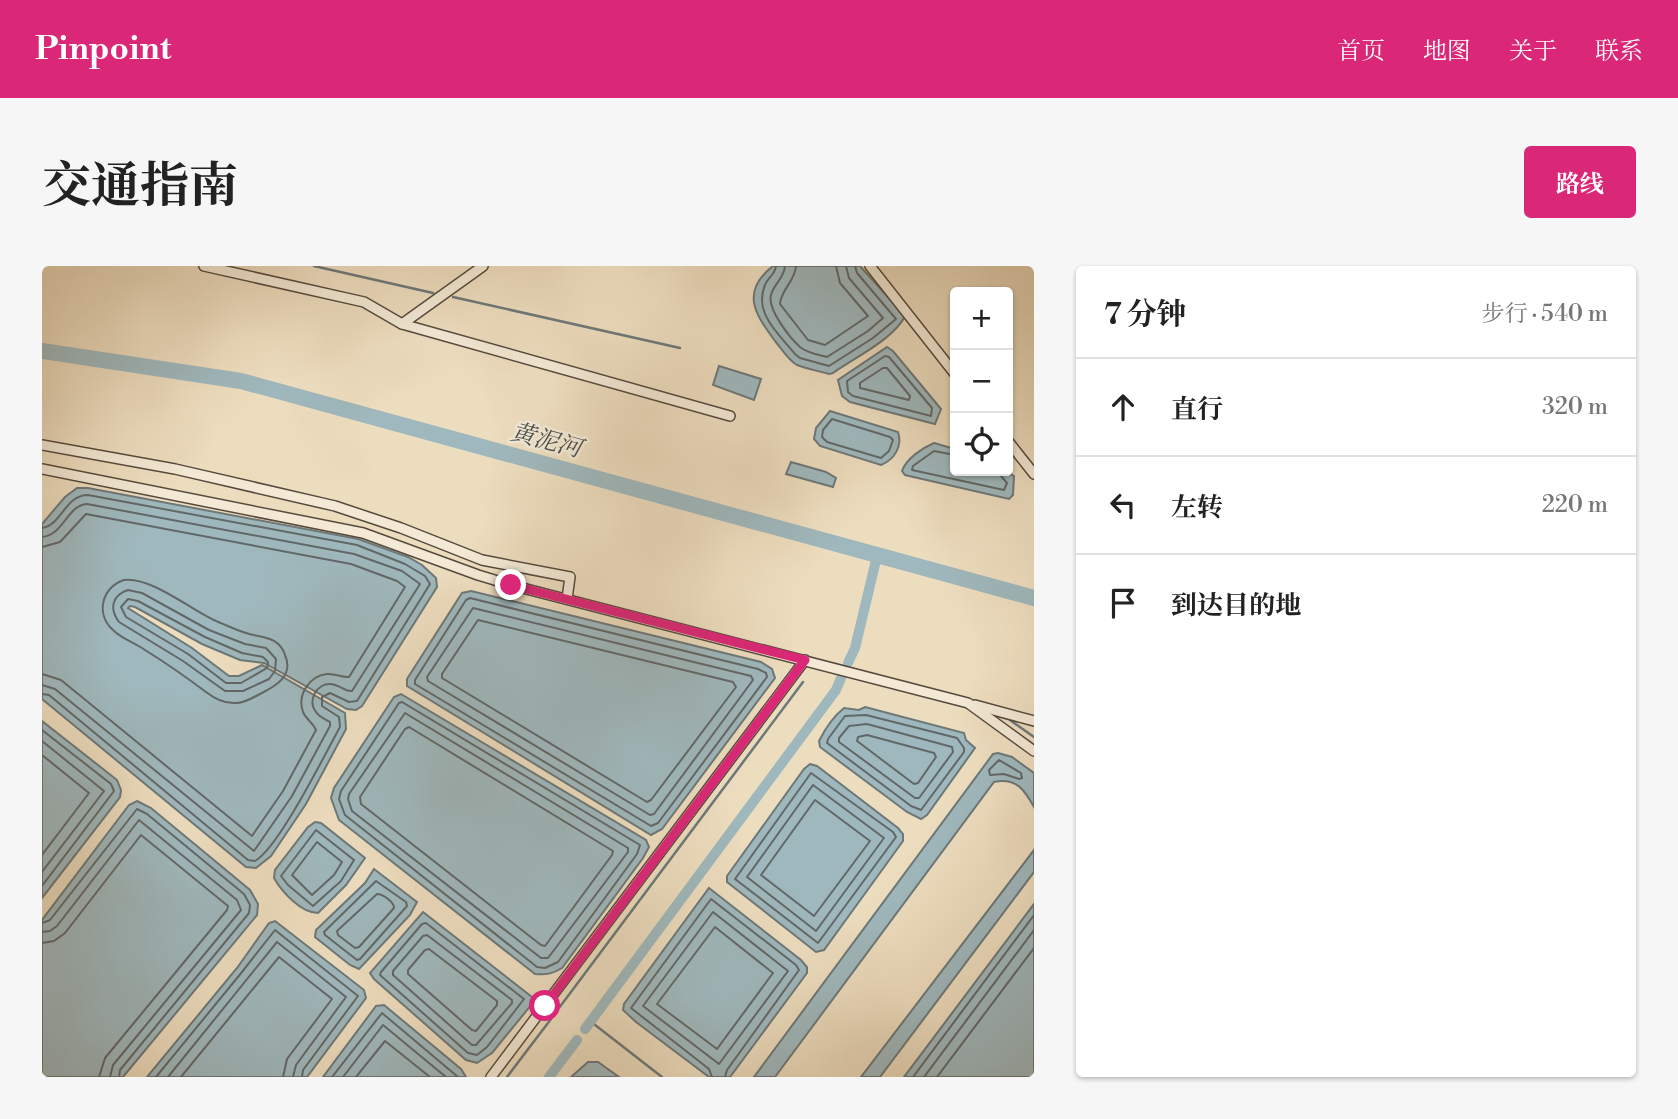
<!DOCTYPE html>
<html lang="zh">
<head>
<meta charset="utf-8">
<style>
	:root { --surface:#fff; --page:#f6f6f6; --text:#222; --muted:#767676; --line:#e0e0e0; --accent:#db2777 }
	body { margin:0; font-family:"Libre Bodoni","Noto Serif SC",serif; background:var(--page); color:var(--text) }
	.controls { position:absolute; right:21px; top:21px; display:grid; overflow:hidden; border-radius:7px; box-shadow:0 2px 5px #0004 }
	.controls button { width:63px; height:63px; display:grid; place-items:center; padding:0; border:0; border-bottom:2px solid var(--line); background:var(--surface); color:var(--text); font:35px sans-serif }
	.stop { position:absolute; width:21px; height:21px; margin:-16px; border:5px solid #db2777; border-radius:50%; background:#fff }
	.stop.end { background:#db2777; border-color:#fff; box-shadow:0 2px 7px #0008 }
	.list { margin:0; padding:0; list-style:none }
	h2 { display:flex; justify-content:space-between; align-items:center; height:91px; margin:0; padding:0 28px; font-size:30px }
	h2 small { font-size:23px; font-weight:400; color:var(--muted) }
	.list li { display:grid; grid-template-columns:46px 1fr auto; gap:21px; align-items:center; box-sizing:border-box; height:98px; padding:0 28px; border-top:2px solid var(--line) }
	.list b { display:block; font-size:26px; white-space:nowrap }
	.list em { font-size:23px; font-style:normal; color:var(--muted) }
	.icon { flex:none; width:38px; height:38px; fill:none; stroke:currentColor; stroke-width:2; stroke-linecap:round; stroke-linejoin:round }
	.map { position:relative; flex:none; width:992px; height:811px; overflow:hidden; border-radius:7px }
	header { display:flex; align-items:center; gap:42px; box-sizing:border-box; height:98px; padding:0 35px; background:var(--accent); color:#fff }
	header strong { font-size:33px }
	nav { display:flex; gap:38px; margin-inline-start:auto; font-size:24px }
	.intro { display:flex; align-items:center; justify-content:space-between; box-sizing:border-box; height:168px; padding:0 42px }
	h1 { margin:0; font-size:49px }
	.button { padding:18px 32px; border-radius:7px; background:var(--accent); color:#fff; font-size:24px; font-weight:700 }
	main { display:flex; gap:42px; padding:0 42px }
	aside { flex:1; background:var(--surface); border-radius:7px; box-shadow:0 2px 5px #0004 }
	.map>svg:first-child { display:block }
	.water { fill:#9fb8bd; stroke:#6d7879; stroke-width:2 }
	.lines { fill:none; stroke-linecap:round; stroke-linejoin:round }
	.shore { stroke:#616868; stroke-width:2 }
	.stream { stroke:#6d7879; stroke-width:2.5 }
	.canal { stroke:#9fb8bd; stroke-width:10 }
	.river { stroke:#9fb8bd; stroke-width:16 }
	.minor-casing { stroke:#564a3d; stroke-width:12 }
	.minor { stroke:#f3e9d5; stroke-width:9 }
	.route { stroke:#db2777; stroke-width:9 }
	.labels { text-anchor:middle; dominant-baseline:central; stroke-width:5; stroke-linejoin:round; paint-order:stroke }
	.water-label { font-size:24px; font-style:italic; fill:#4e514e; stroke:#f3e9d5 }
</style>
</head>
<body>
<header>
<strong>Pinpoint</strong>
<nav><a>首页</a><a>地图</a><a>关于</a><a>联系</a></nav>
</header>
<div class="intro"><h1>交通指南</h1><a class="button">路线</a></div>
<main>
<div class="map">
<svg width="992" height="811" viewBox="0 0 992 811">
	<rect width="100%" height="100%" fill="#edddbf"/>
	<filter id="stains"><feTurbulence type="fractalNoise" baseFrequency=".00286" numOctaves="4"/><feColorMatrix values="0 0 0 0 .2 0 0 0 0 .09 0 0 0 0 .02 0 0 0 .5 -.17"/></filter>
	<radialGradient id="worn" r=".72"><stop offset=".6" stop-color="#630" stop-opacity="0"/><stop offset="1" stop-color="#630" stop-opacity=".3"/></radialGradient>
	<g class="water">
		<path d="M731,0H818L863,50C852,73 812,92 791,107L787,108C777,105 765,103 755,99C746,94 740,83 733,75C713,48 698,26 731,0Z"/>
		<polygon points="845,81 851,85 899,143 893,158 808,136 800,130 796,114"/>
		<polygon points="677,100 719,113 712,134 671,119"/>
		<path d="M788,145L856,166C861,180 852,194 839,199L778,180L772,173L774,162Z"/>
		<path d="M892,177L913,183V205H963L972,210L971,229L967,233L863,209L860,205C864,193 880,182 892,177Z"/>
		<polygon points="749,196 784,206 794,212 791,221 744,208"/>
		<polygon points="35,222 46,222 316,273 366,291 380,299 394,312 395,321 320,440 314,444 305,443 222,397 198,394 160,378 93,341 88,340 86,342 150,382 187,410 197,410 220,399 303,447 304,463 264,538 229,590 214,602 204,601 0,433 0,258 23,231"/>
		<polygon points="429,325 719,396 730,403 733,412 620,563 609,569 365,420 365,413 420,327"/>
		<path d="M359,428L604,574L607,581L601,592L520,702C511,708 504,709 493,708L297,554L289,532L292,522L352,431Z"/>
		<path d="M823,441L922,467L924,474L933,482L885,549L879,553L865,546L778,481L777,475C783,463 792,450 802,442L817,444Z"/>
		<polygon points="0,455 75,514 79,524 78,531 0,632"/>
		<path d="M956,487L970,491L992,507V541C983,525 975,511 952,516L733,811H712L951,488Z"/>
		<polygon points="768,498 775,500 856,562 861,568 861,575 782,684 774,686 685,616 685,610 762,503"/>
		<polygon points="95,535 109,542 208,624 216,638 215,649 81,811 0,811 0,654 87,539"/>
		<path d="M273,556L279,557L323,592L304,619L276,647C259,647 240,626 232,612L233,604L266,561Z"/>
		<polygon points="992,584 992,606 838,811 819,811"/>
		<polygon points="332,603 375,636 368,649 317,703 308,699 273,671 274,664 323,617"/>
		<polygon points="667,622 759,694 765,701 765,707 688,811 667,811 594,756 581,744 582,738"/>
		<polygon points="992,638 992,811 862,811"/>
		<polygon points="381,646 490,731 490,738 450,787 435,797 424,794 332,713 328,707"/>
		<polygon points="233,655 322,724 324,732 265,811 105,811 195,702 227,657"/>
		<polygon points="342,739 419,803 424,811 281,811 334,740"/>
		<polygon points="546,796 556,796 577,811 529,811"/>
	</g>
	<g class="lines">
		<g class="shore">
			<path d="M734,0C733,9 726,11 723,19C711,47 737,68 753,88L758,92L787,100L831,72L854,53L815,7L813,0"/>
			<path d="M743,0C742,13 732,17 729,29C725,43 748,72 758,81C765,87 777,89 785,91L826,65L841,52L807,12L804,0"/>
			<path d="M754,0C753,16 739,23 738,38L766,74L783,79L826,50L798,17L794,0"/>
			<polygon points="843,90 847,91 890,142 889,150 811,130 806,126 805,115"/>
			<polygon points="841,102 845,102 868,130 867,134 818,122 818,117"/>
			<polygon points="790,153 848,171 851,174 847,185 839,192 785,176 780,171 781,164"/>
			<polyline points="913,189 892,185 871,200 870,204 962,224 965,217 959,210 958,205"/>
			<path d="M0,262C20,259 23,229 46,229L315,279L363,298L383,310L388,318L315,435L307,436L288,427L280,431V440L297,451L298,461C282,490 237,581 213,595L206,594L7,429L0,428"/>
			<path d="M0,271C22,269 25,239 45,238L312,288L360,305L378,318L310,425C303,426 298,419 289,418C275,417 265,434 274,446C277,451 283,453 288,456V460L250,530L212,585L13,423L0,419"/>
			<path d="M0,281L18,276L44,248L309,298L355,315L363,321L307,411C300,412 293,407 285,408C267,410 255,429 261,446C264,453 271,457 274,464L241,525L210,570L19,414L0,408"/>
			<path d="M82,314C110,311 149,344 174,355C184,359 194,364 204,367C219,372 237,370 243,389C252,410 234,420 218,428C210,432 203,437 194,437C182,438 173,433 164,426C144,411 124,397 103,384C93,377 80,373 71,364C53,348 60,321 82,314Z"/>
			<path d="M86,324L100,327L167,364L203,378L224,382L234,393L233,405L227,413L201,425H183L141,395L77,356C67,343 70,329 86,324Z"/>
			<polygon points="428,332 716,403 724,407 725,411 616,557 609,560 373,418 373,414 424,334"/>
			<polygon points="86,333 96,335 163,371 200,387 221,391 226,396 225,402 199,417 184,417 146,388 84,351 79,341"/>
			<polygon points="431,342 709,410 711,414 612,548 608,549 386,415 385,411"/>
			<polygon points="436,354 691,416 694,421 609,534 605,536 400,412 400,408"/>
			<polygon points="360,436 598,579 595,588 516,696 503,702 495,701 303,549 297,533 299,525 357,437"/>
			<polygon points="363,447 586,582 586,586 506,692 499,692 310,545 306,533 307,528"/>
			<polygon points="824,449 915,472 922,482 922,486 879,544 869,540 785,477 786,473 803,450"/>
			<polygon points="825,458 910,481 911,486 877,532 873,532 797,476 797,472 807,460"/>
			<polygon points="367,461 571,585 570,589 503,680 499,679 319,538 318,531 363,463"/>
			<polyline points="0,464 69,518 72,525 0,620"/>
			<polygon points="825,469 892,487 894,491 876,517 872,518 815,475 816,471"/>
			<polyline points="0,475 62,525 0,606"/>
			<polyline points="0,489 47,527 0,589"/>
			<polygon points="957,494 979,507 980,512 977,513 962,508 948,509 947,504"/>
			<polygon points="769,507 851,566 854,571 776,677 693,613"/>
			<polygon points="771,519 842,572 774,665 705,611"/>
			<polygon points="773,534 828,575 772,650 719,609"/>
			<polygon points="274,564 312,594 299,615 271,640 246,619 239,610"/>
			<polygon points="275,576 300,596 292,609 270,629 250,609"/>
			<polygon points="334,615 364,636 365,640 318,693 315,694 283,669 282,666"/>
			<path d="M335,628C341,628 352,636 352,642L317,681L313,682L296,669L295,665Z"/>
			<polygon points="671,646 746,705 677,798 601,740"/>
			<polyline points="0,657 8,654 95,543 105,548 202,628 208,639 207,647 78,804 77,811"/>
			<polygon points="384,657 482,733 445,781 435,789 426,787 338,709 339,706 380,658"/>
			<polygon points="673,661 731,707 675,783 615,738"/>
			<polyline points="0,666 8,665 15,660 97,554 195,634 199,644 71,799 68,811"/>
			<polygon points="385,669 470,734 470,737 434,779 430,779 351,709 351,705 381,670"/>
			<polyline points="0,677 12,675 23,667 99,569 186,640 185,644 63,792 57,811"/>
			<polygon points="387,683 455,735 455,739 434,765 430,764 366,708 366,704 383,684"/>
			<polyline points="114,811 200,706 233,664 316,730 261,804 260,811"/>
			<polyline points="126,811 235,676 304,731 254,799 251,811"/>
			<polyline points="139,811 237,691 290,733 245,793 241,811"/>
			<polyline points="290,811 340,747 416,811"/>
			<polyline points="301,811 341,759 404,811"/>
			<polyline points="314,811 343,775 388,811"/>
			<polyline points="670,811 667,803 589,742 669,633 754,699 757,704 685,804 683,811"/>
			<polyline points="871,811 992,649"/>
			<polyline points="882,811 992,664"/>
			<polyline points="895,811 992,682"/>
		</g>
		<g class="stream">
			<polyline points="272,0 391,27"/>
			<polyline points="411,31 638,82"/>
			<polyline points="968,454 992,471"/>
			<polyline points="517,742 761,416"/>
			<polyline points="548,755 620,811"/>
			<polyline points="465,811 509,753"/>
		</g>
		<g class="canal">
			<polyline points="806,397 813,382 835,290"/>
			<polyline points="543,763 794,424 799,412"/>
			<polyline points="507,811 535,774"/>
		</g>
		<polyline class="river" points="0,85 199,115 992,332"/>
		<defs>
			<g id="minor">
				<polyline points="162,0 322,36 360,58 688,150"/>
				<polyline points="828,0 913,108"/>
				<polyline points="360,58 441,0"/>
				<polyline points="966,175 992,208"/>
				<polyline points="0,179 133,203 293,240 359,262 440,294 528,311 525,333"/>
				<polyline points="0,203 321,267 436,309 469,319 926,437 992,485"/>
				<polyline points="933,439 992,455"/>
				<polyline points="449,811 763,394"/>
			</g>
		</defs>
		<use href="#minor" class="minor-casing"/>
		<use href="#minor" class="minor"/>
	</g>
	<g class="lines">
		<polyline class="route" points="469,319 763,394 503,740"/>
	</g>
	<g class="labels">
		<g class="water-label">
			<text transform="translate(504 175) rotate(15)">黄泥河</text>
		</g>
	</g>
	<rect width="100%" height="100%" filter="url(#stains)"/>
	<rect width="100%" height="100%" fill="url(#worn)"/>
</svg>
<div class="controls">
<button>+</button>
<button>−</button>
<button><svg class="icon" aria-label="locate" viewBox="0 0 24 24"><circle cx="12" cy="12" r="6"/><path d="M12 2v4M12 18v4M2 12h4M18 12h4"/></svg></button>
</div>
<div class="stop" style="left:503px;top:740px"></div>
<div class="stop end" style="left:469px;top:319px"></div>
</div>
<aside>
<h2>7 分钟<small>步行 · 540 m</small></h2>
<ul class="list">
<li><svg class="icon" aria-label="ahead" viewBox="0 0 24 24"><path d="M12 20V5M6 11l6-6 6 6"/></svg><div><b>直行</b></div><em>320 m</em></li>
<li><svg class="icon" aria-label="left" viewBox="0 0 24 24"><path d="M17 20v-9H6M10 6l-5 5 5 5"/></svg><div><b>左转</b></div><em>220 m</em></li>
<li><svg class="icon" aria-label="arrive" viewBox="0 0 24 24"><path d="M6 21V4h12l-3 4 3 4H6"/></svg><div><b>到达目的地</b></div></li>
</ul>
</aside>
</main>
</body>
</html>
